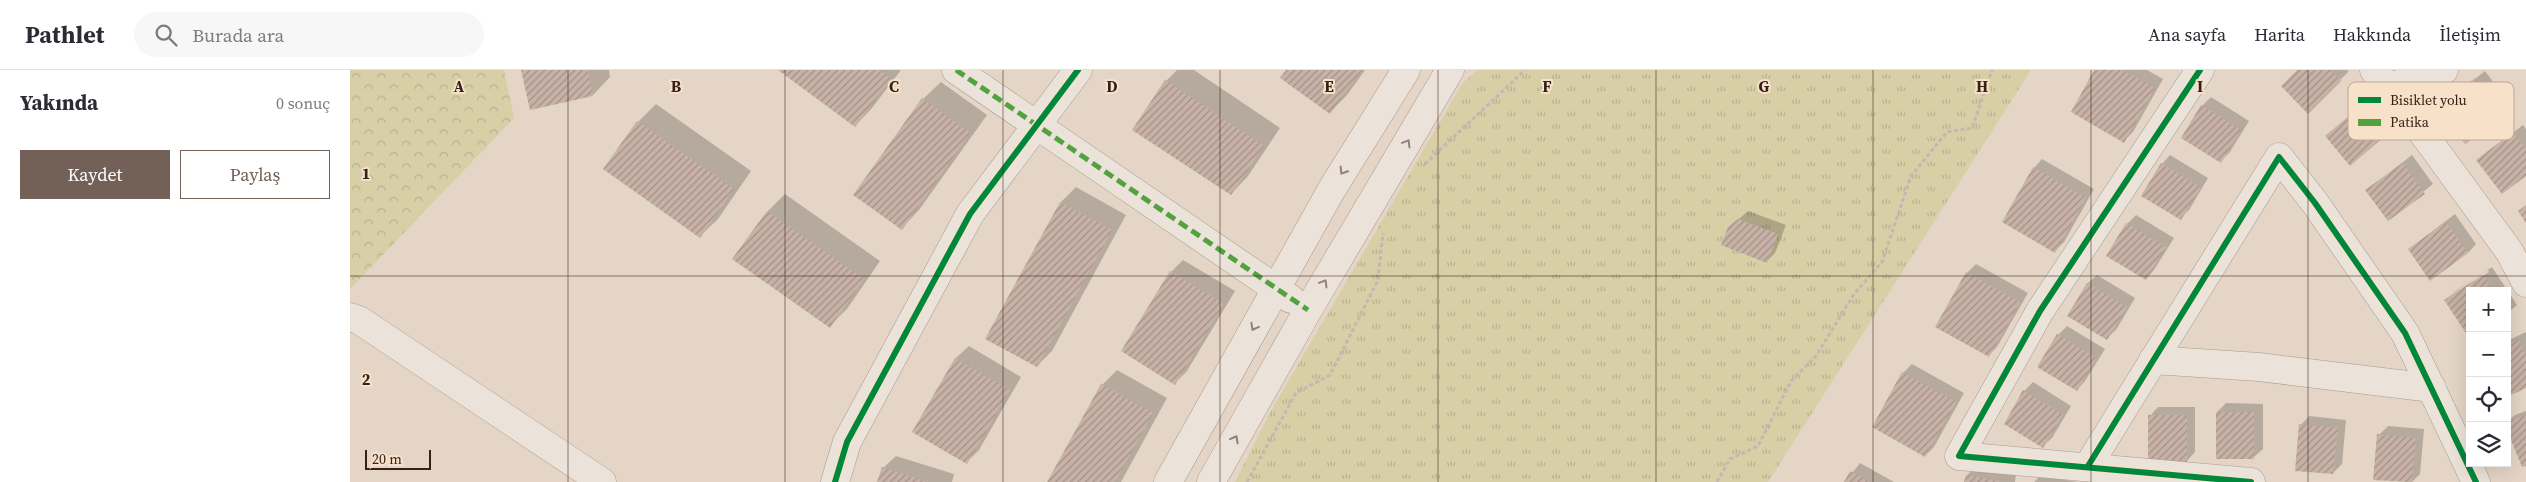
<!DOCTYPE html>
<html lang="tr">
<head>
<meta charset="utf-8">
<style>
	:root { --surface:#fff; --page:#f7f7f7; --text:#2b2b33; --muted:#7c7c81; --line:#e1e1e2; --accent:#736056 }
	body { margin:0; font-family:"Source Serif 4",serif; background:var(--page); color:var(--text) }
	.controls { position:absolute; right:15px; bottom:15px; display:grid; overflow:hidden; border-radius:0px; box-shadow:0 5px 20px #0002 }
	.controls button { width:45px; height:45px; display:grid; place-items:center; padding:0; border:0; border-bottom:1px solid var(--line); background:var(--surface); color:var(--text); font:25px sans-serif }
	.scale { position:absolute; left:15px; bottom:12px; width:66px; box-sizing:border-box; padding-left:5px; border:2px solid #362119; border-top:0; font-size:14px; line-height:18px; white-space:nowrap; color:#362119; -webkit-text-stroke:4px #f8e1c9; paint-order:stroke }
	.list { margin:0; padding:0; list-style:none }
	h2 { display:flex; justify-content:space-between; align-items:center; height:65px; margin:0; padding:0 20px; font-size:21px }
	h2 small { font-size:16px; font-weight:400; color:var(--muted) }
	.actions { display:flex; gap:10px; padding:15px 20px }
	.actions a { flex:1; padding:11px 0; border:1px solid var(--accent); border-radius:0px; text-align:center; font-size:18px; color:var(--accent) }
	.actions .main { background:var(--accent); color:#fff }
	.icon { flex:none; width:28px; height:28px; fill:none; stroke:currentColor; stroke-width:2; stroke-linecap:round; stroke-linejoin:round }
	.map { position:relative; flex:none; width:2176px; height:412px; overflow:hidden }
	header { display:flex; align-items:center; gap:30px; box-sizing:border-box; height:70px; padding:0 25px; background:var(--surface); border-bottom:1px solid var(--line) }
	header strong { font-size:24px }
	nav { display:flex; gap:28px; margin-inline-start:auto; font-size:18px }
	.search { width:350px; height:45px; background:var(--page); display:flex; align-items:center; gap:12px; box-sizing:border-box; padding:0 18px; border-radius:28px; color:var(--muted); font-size:19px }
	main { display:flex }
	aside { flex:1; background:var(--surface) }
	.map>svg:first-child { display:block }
	.forest { fill:url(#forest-crowns) }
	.park { fill:url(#park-tufts) }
	.shadow { fill:#0003; fill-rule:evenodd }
	.building { fill:url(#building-hatch) }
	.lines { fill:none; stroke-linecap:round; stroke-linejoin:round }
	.minor-casing { stroke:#a89b90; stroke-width:29 }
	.path { stroke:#c3b8b0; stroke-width:3; stroke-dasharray:4 2.5; stroke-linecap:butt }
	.minor { stroke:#ebe2d9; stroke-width:28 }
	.quiet { stroke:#53a240; stroke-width:5; stroke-dasharray:10 5; stroke-linecap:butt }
	.cycleway-casing { stroke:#f8e1c9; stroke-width:9 }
	.cycleway { stroke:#00873e; stroke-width:6 }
	.oneway { stroke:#908279 }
	.grid { fill:none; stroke:#362119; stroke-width:1; stroke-opacity:0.55 }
	.key { fill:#f8e1c9; stroke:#bea794; stroke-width:1 }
	.key-label { font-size:14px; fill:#362119 }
	.grid-label { font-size:16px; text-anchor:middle; font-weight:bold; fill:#362119; stroke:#f8e1c9; stroke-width:4; stroke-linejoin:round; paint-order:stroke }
</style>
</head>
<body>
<header>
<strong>Pathlet</strong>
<div class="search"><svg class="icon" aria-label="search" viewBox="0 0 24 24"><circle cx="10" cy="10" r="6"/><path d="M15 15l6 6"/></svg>Burada ara</div>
<nav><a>Ana sayfa</a><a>Harita</a><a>Hakkında</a><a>İletişim</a></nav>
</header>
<main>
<aside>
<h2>Yakında<small>0 sonuç</small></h2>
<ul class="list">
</ul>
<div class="actions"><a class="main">Kaydet</a><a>Paylaş</a></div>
</aside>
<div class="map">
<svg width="2176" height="412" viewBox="0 0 2176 412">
	<defs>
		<pattern id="forest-crowns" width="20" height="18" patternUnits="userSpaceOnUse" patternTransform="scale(1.25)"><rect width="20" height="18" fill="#d8cfa7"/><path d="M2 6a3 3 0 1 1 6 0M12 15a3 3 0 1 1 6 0" fill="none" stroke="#bab18f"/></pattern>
		<pattern id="park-tufts" width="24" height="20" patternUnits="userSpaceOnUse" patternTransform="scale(1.25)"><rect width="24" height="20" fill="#d8cfa7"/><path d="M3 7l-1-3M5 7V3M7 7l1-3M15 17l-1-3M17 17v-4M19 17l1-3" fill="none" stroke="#bab18f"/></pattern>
		<pattern id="building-hatch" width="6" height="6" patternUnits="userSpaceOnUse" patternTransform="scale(1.25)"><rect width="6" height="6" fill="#c8b2a7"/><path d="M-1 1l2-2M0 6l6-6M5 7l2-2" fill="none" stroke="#a39087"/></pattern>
	</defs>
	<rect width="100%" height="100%" fill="#e4d5c6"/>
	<polygon class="forest" points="0,0 154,0 164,48 0,219"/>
	<polygon class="park" points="1127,0 1681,0 1418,412 885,412 922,339 1112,14"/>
	<g class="shadow">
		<polygon points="172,0 259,0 260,7 243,25"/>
		<polygon points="430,0 551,0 522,38 505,56"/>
		<polygon points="827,0 844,0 930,58 898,106 881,124 816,11"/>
		<polygon points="937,0 1015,0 997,25 980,42"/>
		<polygon points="1746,0 1797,0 1813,9 1783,62 1774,71"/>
		<polygon points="1949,0 1997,0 1999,1 1958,42"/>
		<polygon points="2135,1 2161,36 2115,72 2089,37"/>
		<polygon points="591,12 637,45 569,140 552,158 573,29"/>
		<polygon points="1861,27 1899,51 1880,82 1871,91 1852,36"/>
		<polygon points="2020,29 2043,57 2035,66 1985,58"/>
		<polygon points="306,34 401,101 368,149 350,166 255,99 288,52"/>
		<polygon points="2173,55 2176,59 2176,104 2128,90"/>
		<polygon points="1820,85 1858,108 1839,140 1830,148 1812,94"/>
		<polygon points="2062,85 2083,114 2038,150 2017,120"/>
		<polygon points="1692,89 1744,119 1714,172 1705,181 1684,98"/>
		<polygon points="726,117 776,145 702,281 687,296 637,268 711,132"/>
		<polygon points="435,124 530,191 497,239 479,256 417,142"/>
		<polygon points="1398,141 1436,155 1425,183 1416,192 1379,158"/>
		<polygon points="2105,144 2126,174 2118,183 2059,179"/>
		<polygon points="1786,145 1824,168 1804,200 1796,209 1758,186 1777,154"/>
		<polygon points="833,190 885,221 837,301 825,313 821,202"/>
		<polygon points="1626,194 1678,223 1647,277 1638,286 1617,203"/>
		<path d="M2142,197L2167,235L2158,243L2157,221H2120L2096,230L2105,222ZM2138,200L2139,202L2104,225V222Z"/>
		<polygon points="1747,205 1785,228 1766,260 1757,268 1719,245 1738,213"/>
		<polygon points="1717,256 1755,279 1735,311 1727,320 1708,265"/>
		<polygon points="2176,262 2176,317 2157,326 2157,271"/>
		<polygon points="619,276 671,307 629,380 616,393 563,362 606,288"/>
		<polygon points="1562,294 1614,323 1584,377 1575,386 1553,303"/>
		<polygon points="767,300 817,328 771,412 699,412 752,315"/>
		<polygon points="1683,312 1721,336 1702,368 1693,376 1674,321"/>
		<polygon points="1876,333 1913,334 1913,379 1904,387 1867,342"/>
		<polygon points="1808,337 1845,337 1845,382 1837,391 1800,346"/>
		<polygon points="2176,341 2176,394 2157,352 2165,345"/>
		<polygon points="1959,346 1996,350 1992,394 1983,403 1951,355"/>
		<polygon points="2038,356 2074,359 2070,404 2062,412 2024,409 2029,365"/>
		<polygon points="546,386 604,404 602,412 529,412 533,398"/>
		<polygon points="1510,393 1544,412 1495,412"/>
		<polygon points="1626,397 1666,404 1665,412 1616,412 1617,405"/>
		<polygon points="1690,406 1728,412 1684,412"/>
	</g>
	<g class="building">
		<polygon points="171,0 238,0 243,26 180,40"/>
		<polygon points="428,0 530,0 541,9 505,57"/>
		<polygon points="936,0 1012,0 980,44 930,8"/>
		<polygon points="1744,0 1773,0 1805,18 1774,73 1721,42"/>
		<polygon points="1947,0 1980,0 1991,11 1958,44 1931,16"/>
		<polygon points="2125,8 2153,46 2115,74 2087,36"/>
		<polygon points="815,10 914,76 881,125 782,60"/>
		<polygon points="572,28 620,63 552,160 503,125"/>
		<polygon points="1851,35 1891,60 1871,93 1831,68"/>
		<polygon points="2011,36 2035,66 2000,96 1975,66"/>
		<polygon points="287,51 384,119 350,168 253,99"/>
		<polygon points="2163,62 2176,79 2176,106 2152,124 2126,90"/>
		<polygon points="1811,93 1851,117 1831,150 1791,126"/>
		<polygon points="2053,93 2075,124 2038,151 2015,120"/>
		<polygon points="1683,97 1736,128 1705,183 1652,152"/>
		<polygon points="710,132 762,160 687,297 635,269"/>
		<polygon points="2176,135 2176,153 2168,141"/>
		<polygon points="417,141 514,209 480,258 382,189"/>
		<polygon points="1388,149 1428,164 1417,193 1371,175 1378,157"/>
		<polygon points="2096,152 2118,183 2080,211 2058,179"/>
		<polygon points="1776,153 1816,177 1796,210 1756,186"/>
		<polygon points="820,201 874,234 825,315 771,281"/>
		<polygon points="1616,202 1670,232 1639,287 1585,257"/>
		<polygon points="2133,205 2144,221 2120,221 2120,269 2094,230"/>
		<polygon points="1737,213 1777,237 1757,270 1717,246"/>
		<polygon points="1707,264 1747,288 1727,321 1687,297"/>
		<polygon points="2168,269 2176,287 2176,318 2157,327 2157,275"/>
		<polygon points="605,288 660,320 617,394 562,362"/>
		<polygon points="1552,302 1606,332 1575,387 1522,357"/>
		<polygon points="751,314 803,343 765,412 697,412"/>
		<polygon points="1673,320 1713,345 1693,378 1654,354"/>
		<rect x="1866" y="342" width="38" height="47"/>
		<rect x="1798" y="345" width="39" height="47"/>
		<polygon points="2176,345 2176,396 2172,397 2157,360 2157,352"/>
		<polygon points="1949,354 1988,358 1983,404 1945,401"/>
		<polygon points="2027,364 2066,368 2062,412 2023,410"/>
		<polygon points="532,397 577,412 527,412"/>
		<polygon points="1500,401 1520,412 1494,412"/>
		<polygon points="1616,405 1649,411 1649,412 1614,412"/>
	</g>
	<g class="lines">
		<defs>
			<g id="minor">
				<polyline points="606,0 941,229"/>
				<polyline points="1850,0 1690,241 1609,386 1901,412"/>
				<polyline points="2024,0 2039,17 2159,181 2176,213"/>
				<polyline points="2039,17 2094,0"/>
				<polyline points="0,247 9,250 252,412"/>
				<polyline points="1803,290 1909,297 2082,318"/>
				<polyline points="1738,396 1929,87 1965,133 2055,263 2126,412"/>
				<polyline points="485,412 497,372 620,144 728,0"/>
				<polyline points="818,412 982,119 1056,0"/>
				<polyline points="861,412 958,240 1100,0"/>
			</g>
		</defs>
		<use href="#minor" class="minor-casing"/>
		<g class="path">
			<polyline points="1075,94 1175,0"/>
			<polyline points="897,412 946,323 980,305 1028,210 1033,163"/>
			<polyline points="1367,412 1380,389 1408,376 1441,311 1466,286 1504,224 1532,192 1561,106 1597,62 1622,58 1642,0"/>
		</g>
		<use href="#minor" class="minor"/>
		<polyline class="quiet" points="606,0 958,240"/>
		<defs>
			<g id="cycleway">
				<polyline points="1850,0 1690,241 1609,386 1901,412"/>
				<polyline points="1738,396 1929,87 1965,133 2055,263 2126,412"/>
				<polyline points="485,412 497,372 620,144 728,0"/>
			</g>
		</defs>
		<use href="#cycleway" class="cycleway-casing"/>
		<use href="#cycleway" class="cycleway"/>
	</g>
	<defs><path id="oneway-chevron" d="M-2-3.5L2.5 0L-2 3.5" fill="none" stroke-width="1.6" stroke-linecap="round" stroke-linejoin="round" transform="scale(1.25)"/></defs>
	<g class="oneway">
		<use href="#oneway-chevron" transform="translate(1057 73) rotate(-59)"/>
		<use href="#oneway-chevron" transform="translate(993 101) rotate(122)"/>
		<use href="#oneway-chevron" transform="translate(974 213) rotate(-59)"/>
		<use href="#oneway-chevron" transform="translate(904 257) rotate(119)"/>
		<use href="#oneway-chevron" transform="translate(885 369) rotate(-61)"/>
	</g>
	<path class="grid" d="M218,0V412M435,0V412M653,0V412M870,0V412M1088,0V412M1306,0V412M1523,0V412M1741,0V412M1958,0V412M0,206H2176"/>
	<rect x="1998" y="12" width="166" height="58" rx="8" class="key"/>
	<rect x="2008" y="27" width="23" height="6" fill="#00873e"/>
	<rect x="2008" y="49" width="23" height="7" fill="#53a240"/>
	<g class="key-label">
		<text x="2040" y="35">Bisiklet yolu</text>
		<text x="2040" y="57">Patika</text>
	</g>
	<g class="grid-label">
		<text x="109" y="22">A</text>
		<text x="326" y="22">B</text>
		<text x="544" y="22">C</text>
		<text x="762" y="22">D</text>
		<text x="979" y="22">E</text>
		<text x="1197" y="22">F</text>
		<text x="1414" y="22">G</text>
		<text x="1632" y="22">H</text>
		<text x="1850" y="22">I</text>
		<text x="16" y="109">1</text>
		<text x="16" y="315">2</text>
	</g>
</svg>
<div class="controls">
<button>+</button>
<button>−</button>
<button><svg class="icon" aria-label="locate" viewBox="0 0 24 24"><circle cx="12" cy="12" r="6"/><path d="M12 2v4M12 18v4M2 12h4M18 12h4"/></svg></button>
<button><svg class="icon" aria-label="layers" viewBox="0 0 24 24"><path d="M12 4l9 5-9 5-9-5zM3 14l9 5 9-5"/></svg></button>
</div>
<div class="scale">20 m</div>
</div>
</main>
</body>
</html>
